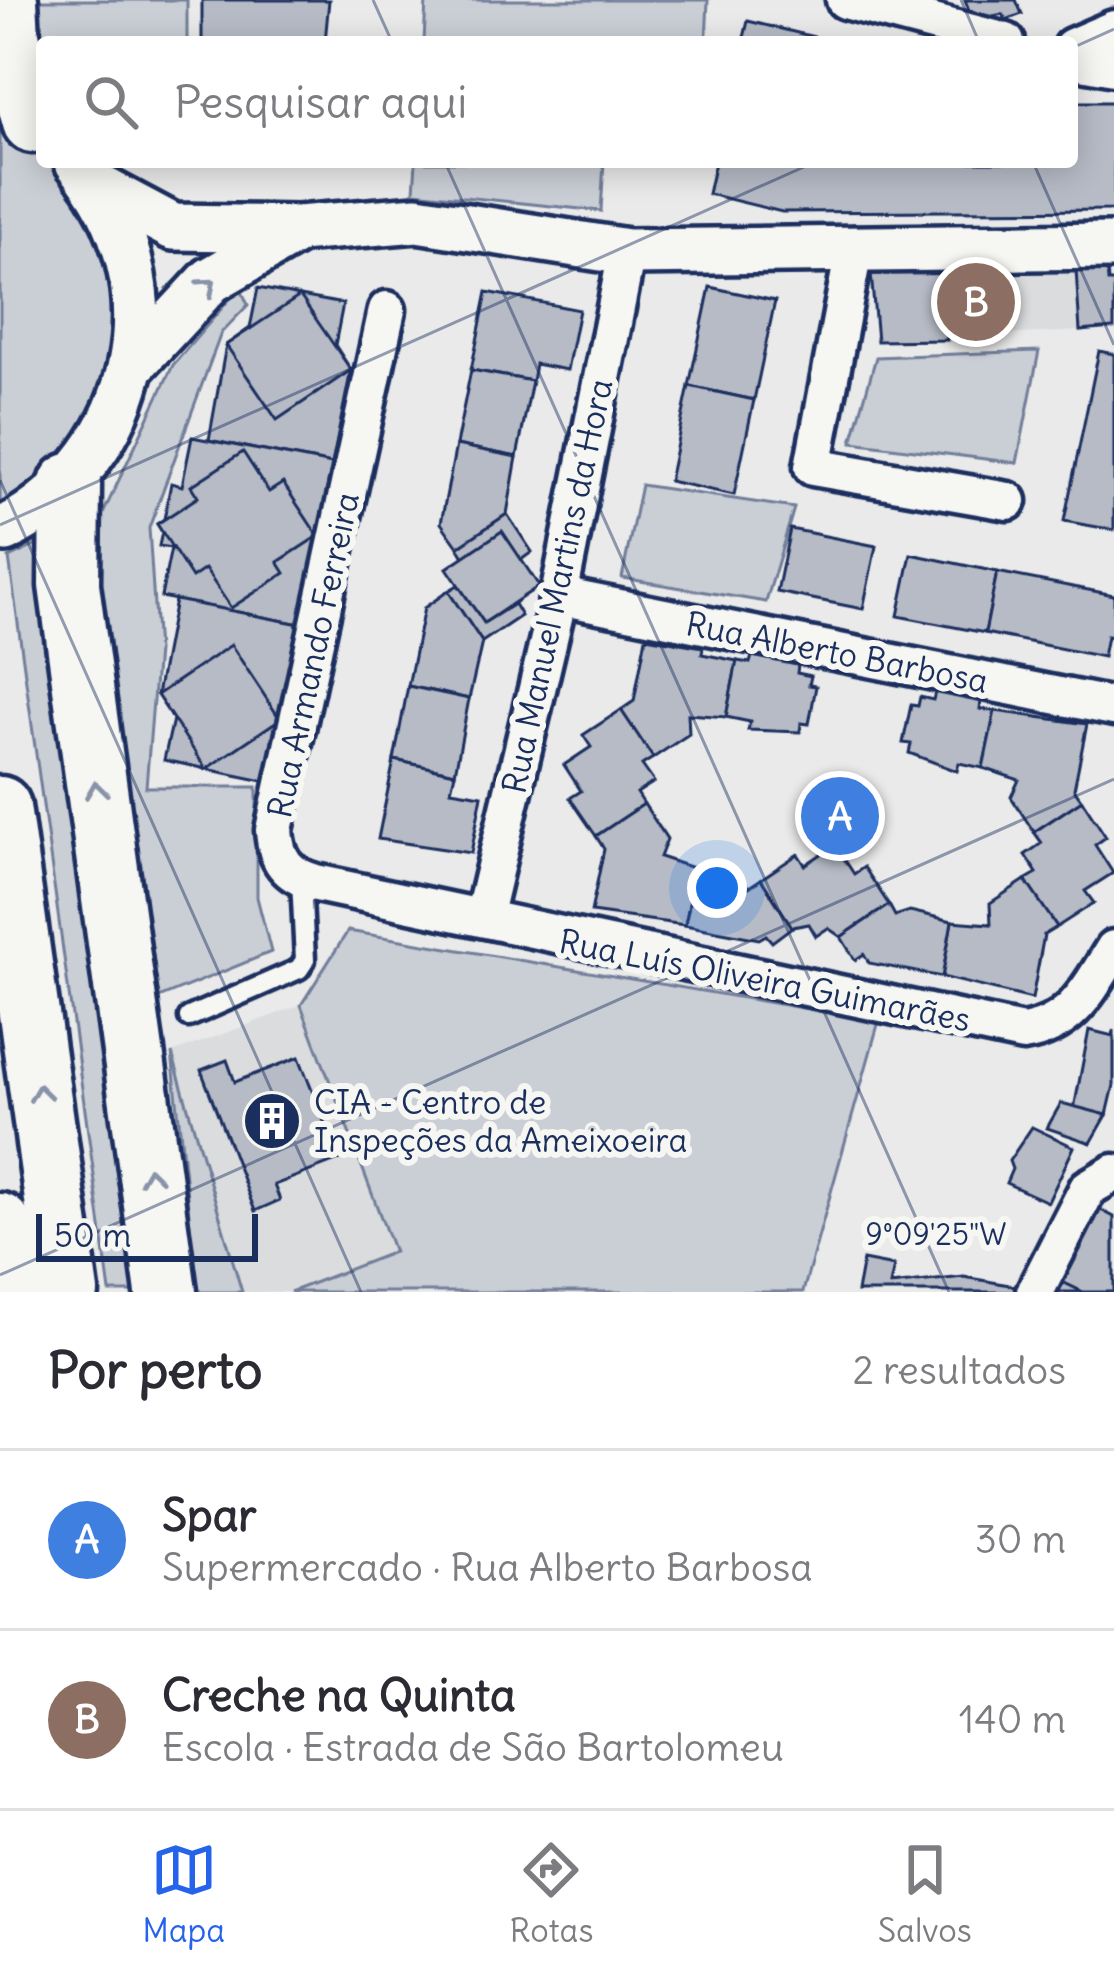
<!DOCTYPE html>
<html lang="pt">
<head>
<meta charset="utf-8">
<style>
	:root { --surface:#fff; --page:#f2f2f3; --text:#2b2b33; --muted:#7c7c81; --line:#e1e1e2; --accent:#2563eb }
	body { margin:0; font-family:Delius,sans-serif; background:var(--page); color:var(--text) }
	.scale { position:absolute; left:36px; bottom:30px; width:222px; box-sizing:border-box; padding-left:12px; border:6px solid #1b2f5e; border-top:0; font-size:33px; line-height:42px; white-space:nowrap; color:#1b2f5e; -webkit-text-stroke:9px #f6f6f2; paint-order:stroke }
	.you { position:absolute; left:717px; top:888px; width:42px; height:42px; margin:-30px; border:9px solid #fff; border-radius:50%; background:#1a73e8; box-shadow:0 0 0 18px #1a73e833 }
	.badge { display:grid; place-items:center; width:78px; height:78px; border-radius:50%; background:var(--accent); color:#fff; font-size:39px; font-weight:700 }
	.pin { position:absolute; translate:-50% -50%; border:6px solid #fff; box-shadow:0 3px 12px #0006 }
	.list { margin:0; padding:0; list-style:none }
	h2 { display:flex; justify-content:space-between; align-items:center; height:156px; margin:0; padding:0 48px; font-size:51px }
	h2 small { font-size:39px; font-weight:400; color:var(--muted) }
	.list li { display:grid; grid-template-columns:78px 1fr auto; gap:36px; align-items:center; box-sizing:border-box; height:180px; padding:0 48px; border-top:3px solid var(--line) }
	.list b { display:block; font-size:45px; white-space:nowrap }
	.list p { margin:0; font-size:39px; white-space:nowrap; color:var(--muted) }
	.list em { font-size:39px; font-style:normal; color:var(--muted) }
	.icon { flex:none; width:66px; height:66px; fill:none; stroke:currentColor; stroke-width:2; stroke-linecap:round; stroke-linejoin:round }
	.map { position:relative; flex:none; width:1114px; height:1292px; overflow:hidden }
	.search { position:absolute; background:var(--surface); box-shadow:0 6px 30px #0003; left:36px; right:36px; top:36px; height:132px; display:flex; align-items:center; gap:30px; box-sizing:border-box; padding:0 42px; border-radius:12px; color:var(--muted); font-size:45px }
	.sheet { height:516px; background:var(--surface) }
	nav { display:flex; justify-content:space-around; align-items:center; box-sizing:border-box; height:168px; border-top:3px solid var(--line); background:var(--surface); font-size:33px; color:var(--muted) }
	nav a { display:grid; justify-items:center; gap:6px }
	nav .on { color:var(--accent) }
	.map>svg:first-child { display:block }
	.built { fill:#dadcde }
	.green { fill:#caced5; stroke:#727e9a; stroke-width:3 }
	.building { fill:#b6bbc6; stroke:#1b2f5e; stroke-width:3 }
	.lines { fill:none; stroke-linecap:round; stroke-linejoin:round }
	.service-casing { stroke:#1b2f5e; stroke-width:27 }
	.minor-casing { stroke:#1b2f5e; stroke-width:45 }
	.tertiary-casing { stroke:#1b2f5e; stroke-width:54 }
	.trunk-casing { stroke:#1b2f5e; stroke-width:69 }
	.service { stroke:#f6f6f2; stroke-width:18 }
	.minor { stroke:#f6f6f2; stroke-width:36 }
	.tertiary { stroke:#f6f6f2; stroke-width:45 }
	.trunk { stroke:#f6f6f2; stroke-width:60 }
	.oneway { stroke:#8892a8 }
	.ticks { fill:none; stroke:#1b2f5e; stroke-width:3; stroke-opacity:0.45 }
	.labels { text-anchor:middle; dominant-baseline:central; stroke-width:12; stroke-linejoin:round; paint-order:stroke }
	.street-label { font-size:33px; fill:#1b2f5e; stroke:#f6f6f2 }
	.poi-label { font-size:33px; fill:#1b2f5e; stroke:#f6f6f2; text-anchor:start }
	.ticks-label { font-size:30px; text-anchor:middle; fill:#1b2f5e; stroke:#f6f6f2; stroke-width:12; stroke-linejoin:round; paint-order:stroke }
</style>
</head>
<body>
<div class="map">
<svg width="1114" height="1292" viewBox="0 0 1114 1292">
	<rect width="100%" height="100%" fill="#e9eae9"/>
	<filter id="ink" filterUnits="userSpaceOnUse"><feTurbulence type="fractalNoise" baseFrequency=".00833" numOctaves="2"/><feDisplacementMap in="SourceGraphic" scale="24" xChannelSelector="R" yChannelSelector="G"/><feConvolveMatrix kernelMatrix="1 2 1 2 8 2 1 2 1" color-interpolation-filters="sRGB"/></filter>
	<g filter="url(#ink)">
		<g class="built">
			<polygon points="1076,270 1080,331 877,341 944,271"/>
			<polygon points="301,1005 394,1252 290,1292 242,1292 172,1053"/>
		</g>
		<g class="green">
			<polygon points="34,0 187,0 187,42 42,42 42,68"/>
			<polygon points="426,0 708,0 706,42 424,42"/>
			<path d="M0,131C153,206 152,424 0,505Z"/>
			<polygon points="416,162 604,162 601,211 414,192"/>
			<polygon points="240,287 248,305 221,333 149,528 157,651 146,787 257,787 257,897 271,952 159,998 113,686 100,569 101,518 173,365"/>
			<polygon points="1039,351 1017,463 852,442 876,357"/>
			<polygon points="641,485 794,508 766,602 622,578"/>
			<polygon points="41,543 150,1292 110,1292 9,558"/>
			<polygon points="348,931 879,1021 803,1292 290,1292 394,1252 301,1005"/>
			<polygon points="172,1053 242,1292 197,1292"/>
		</g>
		<g class="building">
			<polygon points="202,0 329,0 325,42 202,42"/>
			<polygon points="965,0 1016,0 1022,14 1006,20 1003,14 973,20"/>
			<polygon points="748,21 827,40 826,42 743,42"/>
			<polygon points="1073,102 1114,102 1114,210 782,212 708,194 715,162 1072,162"/>
			<polygon points="1107,268 1108,282 1114,282 1114,328 1080,331 1076,270"/>
			<polygon points="944,271 947,340 877,341 871,273"/>
			<polygon points="710,287 775,301 754,400 689,386"/>
			<polygon points="258,288 343,304 335,345 351,370 332,464 209,440 226,345 250,328"/>
			<polygon points="487,292 579,310 567,370 535,364 532,381 471,370"/>
			<polygon points="300,296 351,370 277,420 226,345"/>
			<polygon points="1099,351 1114,354 1114,530 1064,521"/>
			<polygon points="471,370 532,381 517,457 456,445"/>
			<polygon points="689,386 754,400 734,495 669,481"/>
			<polygon points="192,437 332,464 300,624 161,597 171,548 159,546 162,532 157,524 164,519 171,483 182,486"/>
			<polygon points="456,445 517,457 507,514 458,547 441,523"/>
			<polygon points="243,452 269,492 283,483 318,536 278,562 285,573 231,608 205,569 192,578 157,524 198,497 191,486"/>
			<polygon points="507,514 532,552 521,560 502,531 464,557 458,547"/>
			<polygon points="790,529 876,546 863,609 777,592"/>
			<polygon points="502,531 539,586 484,623 447,568"/>
			<polygon points="911,554 997,572 985,633 898,616"/>
			<polygon points="997,572 1114,595 1114,637 1107,636 1103,657 985,633"/>
			<polygon points="458,585 484,623 514,604 521,616 482,642 448,591"/>
			<polygon points="448,591 482,642 469,699 408,686 424,608"/>
			<polygon points="175,600 300,624 268,782 164,760 173,719 157,695"/>
			<polygon points="646,637 703,647 702,654 737,661 726,717 688,714 689,734 653,758 621,710 634,701"/>
			<polygon points="231,645 280,719 206,769 157,695"/>
			<polygon points="752,656 798,664 797,673 811,676 809,685 816,686 809,724 801,723 800,732 748,730 750,722 726,717 737,661 750,663"/>
			<polygon points="408,686 469,699 455,773 394,760"/>
			<polygon points="935,692 981,701 980,709 995,711 983,768 959,763 957,771 909,753 911,744 903,743 911,705 918,706 920,697 933,700"/>
			<polygon points="621,710 653,758 642,765 654,782 637,793 644,804 596,836 570,798 581,791 564,765 591,747 583,735"/>
			<polygon points="995,711 1087,724 1074,789 1082,800 1034,832 1011,797 1019,780 983,768"/>
			<polygon points="394,760 455,773 451,790 482,795 471,853 378,839"/>
			<polygon points="1082,800 1106,837 1095,845 1113,873 1085,891 1094,903 1057,927 1025,880 1037,873 1025,855 1042,843 1034,832"/>
			<polygon points="644,804 667,839 660,857 696,869 685,925 591,912 604,849 596,836"/>
			<polygon points="835,845 854,874 864,867 889,905 841,937 828,928 816,936 809,924 792,927 761,879 798,854 805,865"/>
			<polygon points="696,869 739,878 749,887 761,879 792,927 772,942 766,935 759,939 685,925"/>
			<polygon points="1025,880 1057,927 1044,935 1032,999 942,977 952,921 991,924 990,903"/>
			<polygon points="889,905 895,916 910,911 952,921 942,977 869,963 864,954 855,960 841,937"/>
			<polygon points="1089,1030 1113,1036 1114,1030 1114,1085 1107,1115 1074,1109"/>
			<polygon points="299,1057 339,1160 274,1185 280,1200 255,1211 201,1070 227,1060 235,1082"/>
			<polygon points="1061,1103 1107,1115 1091,1143 1047,1128"/>
			<polygon points="1032,1127 1074,1147 1048,1202 1006,1183 1012,1169 1009,1161"/>
			<polygon points="1095,1207 1114,1217 1114,1292 1083,1292 1060,1281"/>
			<polygon points="863,1260 894,1266 890,1285 964,1277 1021,1287 1020,1292 857,1292"/>
			<polygon points="1060,1281 1083,1292 1056,1292"/>
		</g>
		<g class="lines">
			<defs>
				<polyline id="service" points="189,1017 299,969 305,960 301,879"/>
				<g id="minor">
					<polyline points="845,0 1006,42"/>
					<polyline points="1072,47 1114,29"/>
					<polyline points="1072,59 1114,67"/>
					<polyline points="855,245 813,467 1008,501"/>
					<path d="M387,310L274,830C276,860 287,875 316,883L1023,1033C1073,1025 1089,989 1114,949"/>
					<polyline points="559,596 1114,707"/>
					<polyline points="483,918 559,596 627,252"/>
					<polyline points="1035,1292 1088,1188 1114,1173"/>
				</g>
				<g id="tertiary">
					<polyline points="98,187 173,227 298,229 417,219 627,252 1114,246"/>
					<polyline points="134,363 211,280 296,231"/>
					<path d="M6,529C144,454 178,282 78,162"/>
				</g>
				<g id="trunk">
					<polyline points="7,0 9,37 33,122"/>
					<polyline points="70,484 69,585 166,1292"/>
					<polyline points="0,807 68,1292"/>
					<polyline points="0,1224 10,1292"/>
				</g>
			</defs>
			<use href="#service" class="service-casing"/>
			<use href="#minor" class="minor-casing"/>
			<use href="#tertiary" class="tertiary-casing"/>
			<use href="#trunk" class="trunk-casing"/>
			<use href="#service" class="service"/>
			<use href="#minor" class="minor"/>
			<use href="#tertiary" class="tertiary"/>
			<use href="#trunk" class="trunk"/>
		</g>
		<defs><path id="oneway-chevron" d="M-2-3.5L2.5 0L-2 3.5" fill="none" stroke-width="1.6" stroke-linecap="round" stroke-linejoin="round" transform="scale(3)"/></defs>
		<g class="oneway">
			<use href="#oneway-chevron" transform="translate(208 286) rotate(-41)"/>
			<use href="#oneway-chevron" transform="translate(96 790) rotate(-98)"/>
			<use href="#oneway-chevron" transform="translate(40 1093) rotate(-98)"/>
			<use href="#oneway-chevron" transform="translate(150 1176) rotate(-98)"/>
		</g>
	</g>
	<path class="ticks" d="M373,0L392,42M961,0L979,42M1072,48L1114,29M445,162L949,1292M1033,162L1114,345M0,480L361,1292M0,525L815,162M0,1275L1114,779"/>
	<defs>
		<symbol id="building-disc" viewBox="-11 -11 22 22"><circle r="9.5" fill="#1b2f5e" stroke="#f6f6f2"/><path d="M-4-6H4V6H1V3H-1V6H-4ZM-2.5-4.3h1.7v1.8h-1.7ZM.8-4.3h1.7v1.8H.8ZM-2.5-1h1.7V.8h-1.7ZM.8-1h1.7V.8H.8Z" fill="#fff"/></symbol>
	</defs>
	<g fill-rule="evenodd">
		<use href="#building-disc" x="239" y="1088" width="66" height="66"/>
	</g>
	<g class="labels">
		<g class="street-label">
			<text transform="translate(557 586) rotate(-78)">Rua Manuel Martins da Hora</text>
			<text transform="translate(837 652) rotate(11)">Rua Alberto Barbosa</text>
			<text transform="translate(313 655) rotate(-78)">Rua Armando Ferreira</text>
			<text transform="translate(765 980) rotate(11)">Rua Luís Oliveira Guimarães</text>
		</g>
		<g class="poi-label">
			<text x="314" y="1102">CIA - Centro de<tspan x="314" dy="38">Inspeções da Ameixoeira</tspan></text>
		</g>
	</g>
	<g class="ticks-label">
		<text x="936" y="1245">9°09'25"W</text>
	</g>
</svg>
<div class="scale">50 m</div>
<div class="you"></div>
<div class="pin badge" style="left:840px;top:816px;background:#3f7fe0">A</div>
<div class="pin badge" style="left:976px;top:302px;background:#8d6e63">B</div>
<div class="search"><svg class="icon" aria-label="search" viewBox="0 0 24 24"><circle cx="10" cy="10" r="6"/><path d="M15 15l6 6"/></svg>Pesquisar aqui</div>
</div>
<section class="sheet">
<h2>Por perto<small>2 resultados</small></h2>
<ul class="list">
<li><span class="badge" style="background:#3f7fe0">A</span><div><b>Spar</b><p>Supermercado · Rua Alberto Barbosa</p></div><em>30 m</em></li>
<li><span class="badge" style="background:#8d6e63">B</span><div><b>Creche na Quinta</b><p>Escola · Estrada de São Bartolomeu</p></div><em>140 m</em></li>
</ul>
</section>
<nav>
<a class="on"><svg class="icon" aria-label="map" viewBox="0 0 24 24"><path d="M3 6l6-2 6 2 6-2v14l-6 2-6-2-6 2zM9 4v14M15 6v14"/></svg>Mapa</a>
<a><svg class="icon" aria-label="directions" viewBox="0 0 24 24"><path d="M12 3l9 9-9 9-9-9zM9 14v-3h6M13 9l2 2-2 2"/></svg>Rotas</a>
<a><svg class="icon" aria-label="saved" viewBox="0 0 24 24"><path d="M7 4h10v16l-5-4-5 4z"/></svg>Salvos</a>
</nav>
</body>
</html>
